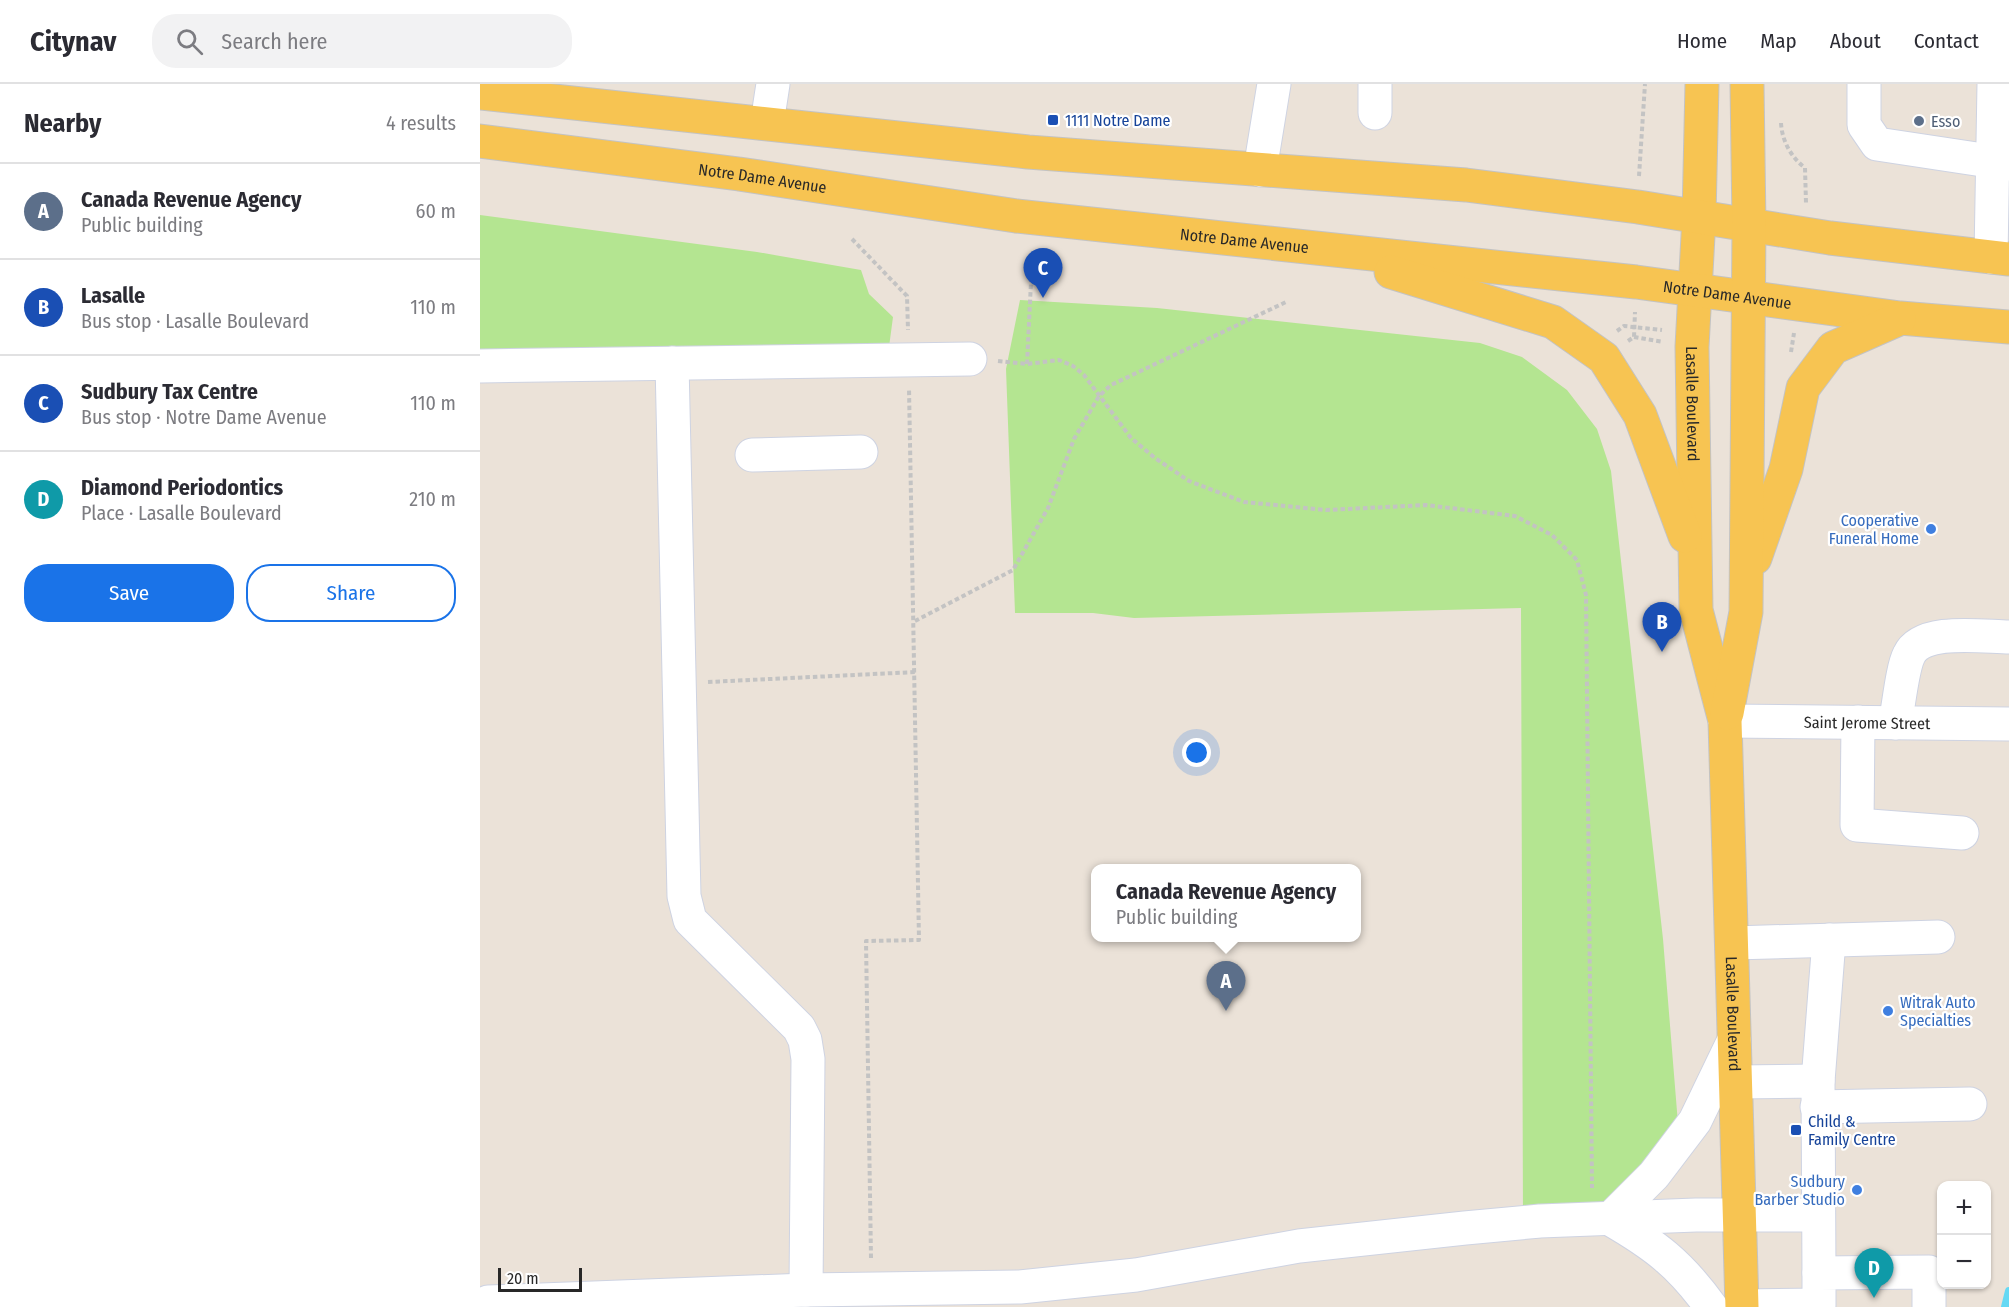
<!DOCTYPE html>
<html lang="en">
<head>
<meta charset="utf-8">
<style>
	:root { --surface:#fff; --page:#f2f2f3; --text:#2b2b33; --muted:#7c7c81; --line:#e1e1e2; --accent:#1a73e8 }
	body { margin:0; font-family:"Fira Sans Condensed",sans-serif; background:var(--page); color:var(--text) }
	.controls { position:absolute; right:18px; bottom:18px; display:grid; overflow:hidden; border-radius:12px; box-shadow:0 2px 4px #0004 }
	.controls button { width:54px; height:54px; display:grid; place-items:center; padding:0; border:0; border-bottom:2px solid var(--line); background:var(--surface); color:var(--text); font:30px sans-serif }
	.scale { position:absolute; left:18px; bottom:15px; width:84px; box-sizing:border-box; padding-left:6px; border:3px solid #282828; border-top:0; font-size:16px; line-height:21px; white-space:nowrap; color:#282828; -webkit-text-stroke:4px #fff; paint-order:stroke }
	.you { position:absolute; left:717px; top:669px; width:21px; height:21px; margin:-15px; border:4px solid #fff; border-radius:50%; background:#1a73e8; box-shadow:0 0 0 9px #1a73e833 }
	.badge { display:grid; place-items:center; width:39px; height:39px; border-radius:50%; background:var(--accent); color:#fff; font-size:20px; font-weight:700 }
	.pin { position:absolute; translate:-50% -50px; filter:drop-shadow(0 2px 3px #0008) }
	.pin::after { content:''; position:absolute; top:32px; width:21px; height:18px; background:inherit; clip-path:polygon(0 0,100% 0,50% 100%) }
	.popup { position:absolute; left:611px; top:780px; width:270px; height:78px; box-sizing:border-box; display:grid; place-content:center; border-radius:12px; background:var(--surface); filter:drop-shadow(0 2px 4px #0005); font-size:20px; white-space:nowrap; color:var(--muted) }
	.popup b { font-size:22px; color:var(--text) }
	.popup::after { content:''; position:absolute; left:50%; top:100%; margin-left:-12px; border:12px solid transparent; border-top-color:var(--surface) }
	.list { margin:0; padding:0; list-style:none }
	h2 { display:flex; justify-content:space-between; align-items:center; height:78px; margin:0; padding:0 24px; font-size:26px }
	h2 small { font-size:20px; font-weight:400; color:var(--muted) }
	.list li { display:grid; grid-template-columns:39px 1fr auto; gap:18px; align-items:center; box-sizing:border-box; height:96px; padding:0 24px; border-top:2px solid var(--line) }
	.list b { display:block; font-size:22px; white-space:nowrap }
	.list p { margin:0; font-size:20px; white-space:nowrap; color:var(--muted) }
	.list em { font-size:20px; font-style:normal; color:var(--muted) }
	.actions { display:flex; gap:12px; padding:18px 24px }
	.actions a { flex:1; padding:14px 0; border:2px solid var(--accent); border-radius:24px; text-align:center; font-size:21px; color:var(--accent) }
	.actions .main { background:var(--accent); color:#fff }
	.icon { flex:none; width:33px; height:33px; fill:none; stroke:currentColor; stroke-width:2; stroke-linecap:round; stroke-linejoin:round }
	.map { position:relative; flex:none; width:1529px; height:1223px; overflow:hidden }
	header { display:flex; align-items:center; gap:36px; box-sizing:border-box; height:84px; padding:0 30px; background:var(--surface); border-bottom:2px solid var(--line) }
	header strong { font-size:28px }
	nav { display:flex; gap:33px; margin-inline-start:auto; font-size:21px }
	.search { width:420px; height:54px; background:var(--page); display:flex; align-items:center; gap:15px; box-sizing:border-box; padding:0 21px; border-radius:24px; color:var(--muted); font-size:22px }
	main { display:flex }
	aside { flex:1; background:var(--surface) }
	.map>svg:first-child { display:block }
	.green { fill:#b4e591 }
	.lines { fill:none; stroke-linecap:round; stroke-linejoin:round }
	.stream { stroke:#65d9f4; stroke-width:8 }
	.minor-casing { stroke:#ced3e2; stroke-width:35 }
	.major-casing { stroke:#c3c3c3; stroke-width:35 }
	.path { stroke:#c3c3c3; stroke-width:4; stroke-dasharray:4.5 3; stroke-linecap:butt }
	.minor { stroke:#fff; stroke-width:33 }
	.major { stroke:#f7c452; stroke-width:33 }
	.transit-dot { fill:#1a4fb4; stroke:#fff; stroke-width:2 }
	.service-dot { fill:#5c6f8a; stroke:#fff; stroke-width:2 }
	.shop-dot { fill:#3f7fe0; stroke:#fff; stroke-width:2 }
	.labels { text-anchor:middle; dominant-baseline:central; stroke-width:4.5; stroke-linejoin:round; paint-order:stroke }
	.transit-label { font-size:16px; fill:#164399; stroke:#fff; text-anchor:start }
	.service-label { font-size:16px; fill:#4e5e75; stroke:#fff; text-anchor:start }
	.street-label { font-size:16px; fill:#282828; stroke:#fff }
	.shop-label { font-size:16px; fill:#366cbe; stroke:#fff; text-anchor:end }
</style>
</head>
<body>
<header>
<strong>Citynav</strong>
<div class="search"><svg class="icon" aria-label="search" viewBox="0 0 24 24"><circle cx="10" cy="10" r="6"/><path d="M15 15l6 6"/></svg>Search here</div>
<nav><a>Home</a><a>Map</a><a>About</a><a>Contact</a></nav>
</header>
<main>
<aside>
<h2>Nearby<small>4 results</small></h2>
<ul class="list">
<li><span class="badge" style="background:#5c6f8a">A</span><div><b>Canada Revenue Agency</b><p>Public building</p></div><em>60 m</em></li>
<li><span class="badge" style="background:#1a4fb4">B</span><div><b>Lasalle</b><p>Bus stop · Lasalle Boulevard</p></div><em>110 m</em></li>
<li><span class="badge" style="background:#1a4fb4">C</span><div><b>Sudbury Tax Centre</b><p>Bus stop · Notre Dame Avenue</p></div><em>110 m</em></li>
<li><span class="badge" style="background:#0f9aa8">D</span><div><b>Diamond Periodontics</b><p>Place · Lasalle Boulevard</p></div><em>210 m</em></li>
</ul>
<div class="actions"><a class="main">Save</a><a>Share</a></div>
</aside>
<div class="map">
<svg width="1529" height="1223" viewBox="0 0 1529 1223">
	<rect width="100%" height="100%" fill="#ebe2d8"/>
	<g class="green">
		<polygon points="0,131 277,168 381,186 389,210 413,233 409,263 0,271"/>
		<polygon points="540,216 677,224 1000,259 1042,273 1087,306 1117,345 1131,387 1183,855 1199,1052 1130,1135 1043,1139 1041,524 654,534 613,529 535,529 526,285"/>
	</g>
	<g class="lines">
		<polyline class="stream" points="1525,1223 1529,1207"/>
		<defs>
			<g id="minor">
				<polyline points="895,0 895,29"/>
				<polyline points="1384,0 1384,41 1397,60 1529,80"/>
				<polyline points="287,39 293,0"/>
				<polyline points="780,86 794,0"/>
				<polyline points="1511,173 1514,0"/>
				<polyline points="192,279 204,812 210,836 319,944 325,956 328,975 326,1206"/>
				<polyline points="0,282 490,275"/>
				<polyline points="272,371 381,368"/>
				<path id="s1" d="M1245,637L1529,640"/>
				<polyline points="1378,638 1377,741 1482,749"/>
				<path d="M1415,639C1419,621 1422,585 1429,571C1442,543 1504,553 1529,553"/>
				<polyline points="1253,859 1458,853"/>
				<polyline points="1338,997 1349,856"/>
				<polyline points="1257,998 1338,997 1339,1189"/>
				<polyline points="1337,1023 1490,1020"/>
				<polyline points="1130,1135 1174,1091 1215,1037 1254,956"/>
				<path d="M1130,1135C1175,1161 1200,1180 1231,1223"/>
				<polyline points="0,1222 8,1218 326,1206 540,1203 656,1191 819,1162 985,1144 1060,1137 1216,1131 1338,1131"/>
				<polyline points="1262,1222 1339,1221 1339,1189 1449,1188 1449,1223"/>
			</g>
			<g id="major">
				<path id="s2" d="M1222,0L1219,133L1212,263L1216,526L1245,637L1262,1223"/>
				<polyline points="0,9 548,68 986,101 1158,123 1350,154 1529,175"/>
				<path id="s3" d="M0,57L259,90L536,132L1156,198L1420,234L1529,243"/>
				<polyline points="911,188 1073,238 1124,274 1160,331 1205,452"/>
				<polyline points="1275,474 1306,385 1323,304 1353,264 1419,235"/>
				<polyline points="1247,629 1266,528 1269,141 1267,0"/>
			</g>
		</defs>
		<use href="#minor" class="minor-casing"/>
		<use href="#major" class="major-casing"/>
		<g class="path">
			<path d="M1301,39C1302,57 1311,73 1325,84L1326,119"/>
			<polyline points="1159,92 1165,0"/>
			<polyline points="372,155 427,212 428,246"/>
			<polyline points="1137,247 1144,242 1182,246"/>
			<polyline points="1154,253 1183,258"/>
			<polyline points="1148,257 1154,253 1155,228"/>
			<polyline points="1311,268 1314,249"/>
			<polyline points="518,277 547,280 579,276 593,282 604,291 651,354 675,374 709,397 764,418 846,426 946,421 1035,432 1072,451 1097,476 1106,511 1112,1104"/>
			<polyline points="547,280 551,198"/>
			<polyline points="435,537 533,486 568,424 594,355 619,312 631,301 806,218"/>
			<polyline points="228,598 436,588"/>
			<polyline points="391,1174 386,857 439,856 429,304"/>
		</g>
		<use href="#minor" class="minor"/>
		<use href="#major" class="major"/>
	</g>
	<g class="transit-dot">
		<rect x="567" y="30" width="12" height="12" rx="3"/>
		<rect x="1310" y="1040" width="12" height="12" rx="3"/>
	</g>
	<circle class="service-dot" cx="1439" cy="37" r="6"/>
	<g class="shop-dot">
		<circle cx="1451" cy="445" r="6"/>
		<circle cx="1408" cy="927" r="6"/>
		<circle cx="1377" cy="1106" r="6"/>
	</g>
	<g class="labels">
		<g class="transit-label">
			<text x="585" y="36">1111 Notre Dame</text>
			<text x="1328" y="1037">Child &amp;<tspan x="1328" dy="18">Family Centre</tspan></text>
		</g>
		<g class="service-label">
			<text x="1451" y="37">Esso</text>
		</g>
		<g class="street-label">
			<text stroke="none"><textPath href="#s3" startOffset="285">Notre Dame Avenue</textPath></text>
			<text stroke="none"><textPath href="#s3" startOffset="771">Notre Dame Avenue</textPath></text>
			<text stroke="none"><textPath href="#s3" startOffset="1257">Notre Dame Avenue</textPath></text>
			<text stroke="none"><textPath href="#s2" startOffset="320">Lasalle Boulevard</textPath></text>
			<text stroke="none"><textPath href="#s1" startOffset="142">Saint Jerome Street</textPath></text>
			<text stroke="none"><textPath href="#s2" startOffset="934">Lasalle Boulevard</textPath></text>
		</g>
		<g class="shop-label">
			<text x="1439" y="436">Cooperative<tspan x="1439" dy="18">Funeral Home</tspan></text>
			<text x="1420" y="918" text-anchor="start">Witrak Auto<tspan x="1420" dy="18">Specialties</tspan></text>
			<text x="1365" y="1097">Sudbury<tspan x="1365" dy="18">Barber Studio</tspan></text>
		</g>
	</g>
</svg>
<div class="controls">
<button>+</button>
<button>−</button>
</div>
<div class="scale">20 m</div>
<div class="you"></div>
<div class="pin badge" style="left:746px;top:927px;background:#5c6f8a">A</div>
<div class="popup"><b>Canada Revenue Agency</b>Public building</div>
<div class="pin badge" style="left:1182px;top:568px;background:#1a4fb4">B</div>
<div class="pin badge" style="left:563px;top:214px;background:#1a4fb4">C</div>
<div class="pin badge" style="left:1394px;top:1214px;background:#0f9aa8">D</div>
</div>
</main>
</body>
</html>
